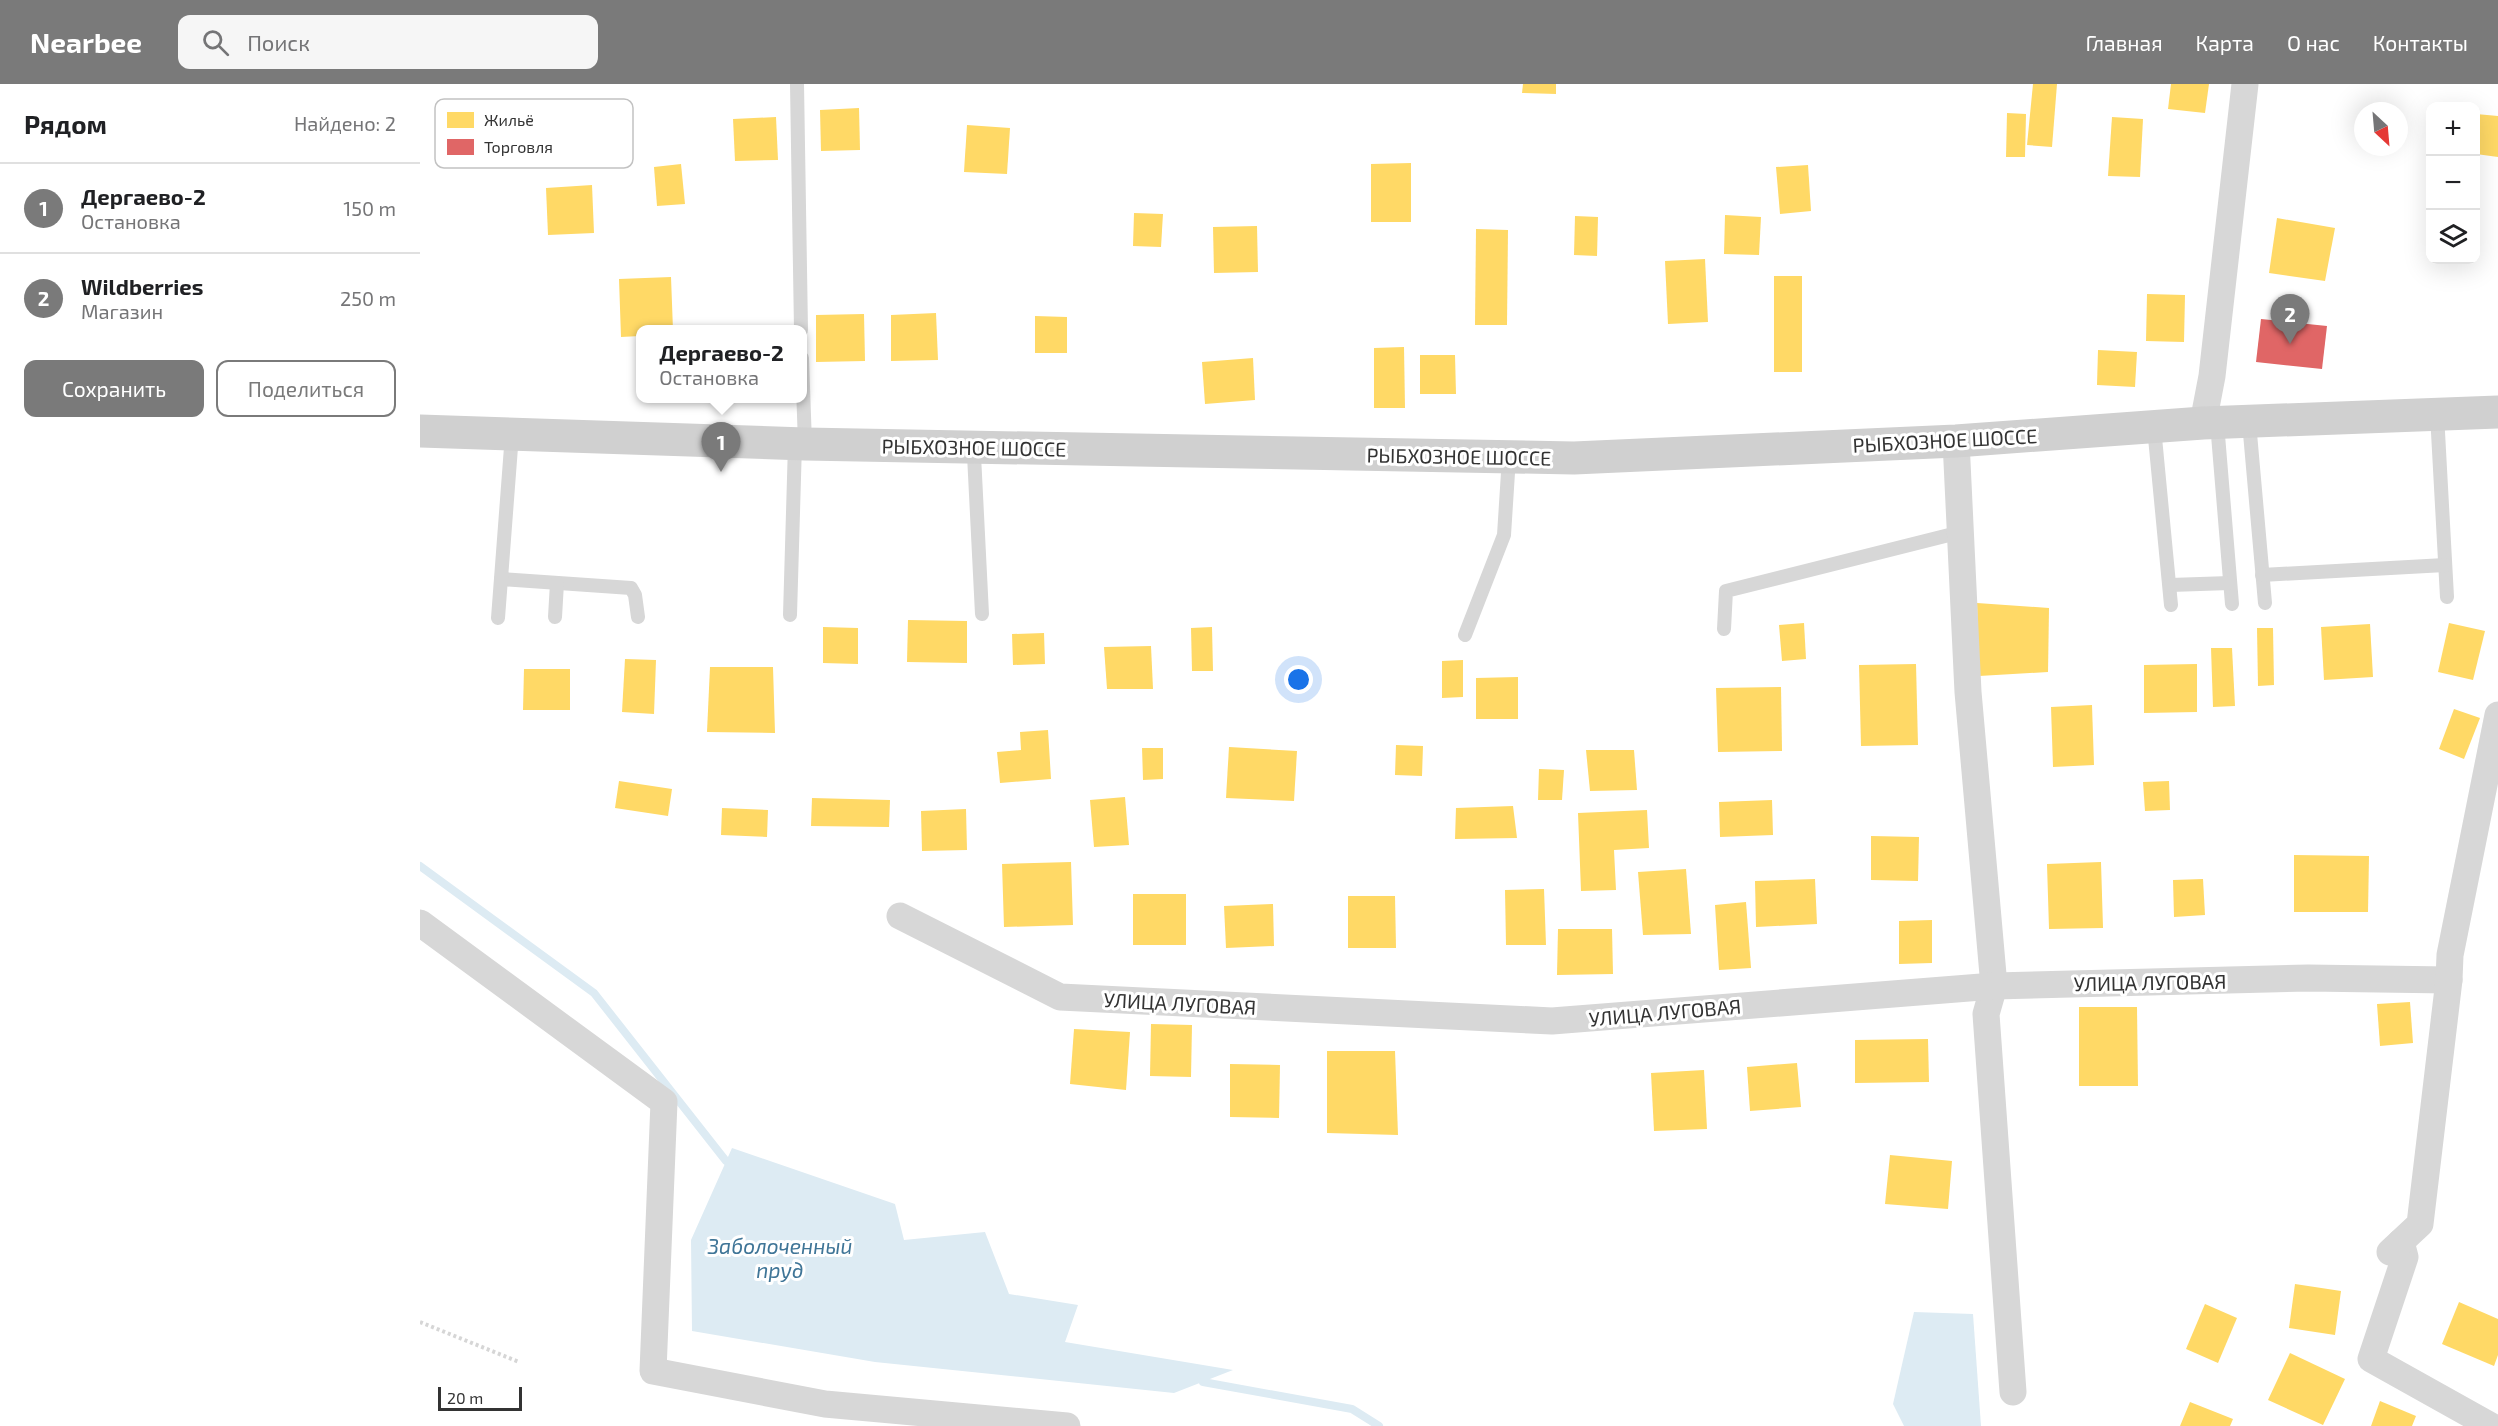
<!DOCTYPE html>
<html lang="ru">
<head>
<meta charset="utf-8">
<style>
	:root { --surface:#fff; --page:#f6f6f6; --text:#202124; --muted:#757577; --line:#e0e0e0; --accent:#7a7a7a }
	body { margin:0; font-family:"Exo 2",sans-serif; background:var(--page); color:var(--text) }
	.controls { position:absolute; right:18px; top:18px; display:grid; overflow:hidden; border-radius:12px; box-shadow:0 6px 24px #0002 }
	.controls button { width:54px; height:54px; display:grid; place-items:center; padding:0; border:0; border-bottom:2px solid var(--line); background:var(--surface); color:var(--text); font:30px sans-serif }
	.compass { position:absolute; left:1934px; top:18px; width:54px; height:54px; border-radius:50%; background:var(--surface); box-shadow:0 6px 24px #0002; rotate:154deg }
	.scale { position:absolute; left:18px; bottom:15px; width:84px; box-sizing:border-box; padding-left:6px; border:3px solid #333; border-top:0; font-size:16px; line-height:21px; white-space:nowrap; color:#333; -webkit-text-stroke:4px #fff; paint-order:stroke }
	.you { position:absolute; left:879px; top:596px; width:21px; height:21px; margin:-15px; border:4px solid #fff; border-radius:50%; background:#1a73e8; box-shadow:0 0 0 9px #1a73e833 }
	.badge { display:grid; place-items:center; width:39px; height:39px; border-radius:50%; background:var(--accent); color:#fff; font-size:20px; font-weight:700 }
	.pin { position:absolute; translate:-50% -50px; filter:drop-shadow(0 2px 3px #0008) }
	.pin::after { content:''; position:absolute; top:32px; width:21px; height:18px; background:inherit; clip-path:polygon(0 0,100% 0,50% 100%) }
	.popup { position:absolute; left:216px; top:241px; width:171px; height:78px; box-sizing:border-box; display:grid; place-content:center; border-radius:12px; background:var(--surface); filter:drop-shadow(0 2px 4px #0005); font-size:20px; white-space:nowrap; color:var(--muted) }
	.popup b { font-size:22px; color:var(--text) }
	.popup::after { content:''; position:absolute; left:50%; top:100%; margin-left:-12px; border:12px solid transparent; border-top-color:var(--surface) }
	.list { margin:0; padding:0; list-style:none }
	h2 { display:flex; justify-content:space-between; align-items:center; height:78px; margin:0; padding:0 24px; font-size:26px }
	h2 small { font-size:20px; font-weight:400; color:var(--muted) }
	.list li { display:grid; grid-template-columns:39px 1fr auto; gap:18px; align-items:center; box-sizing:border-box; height:90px; padding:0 24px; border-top:2px solid var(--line) }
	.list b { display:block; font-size:22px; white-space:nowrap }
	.list p { margin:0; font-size:20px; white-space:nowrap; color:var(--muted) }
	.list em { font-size:20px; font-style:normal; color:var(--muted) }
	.actions { display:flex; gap:12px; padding:18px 24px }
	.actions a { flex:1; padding:14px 0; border:2px solid var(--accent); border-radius:12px; text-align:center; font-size:21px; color:var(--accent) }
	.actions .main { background:var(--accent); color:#fff }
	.icon { flex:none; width:33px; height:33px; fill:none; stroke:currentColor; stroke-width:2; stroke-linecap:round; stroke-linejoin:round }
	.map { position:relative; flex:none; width:2078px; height:1342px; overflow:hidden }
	header { display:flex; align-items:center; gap:36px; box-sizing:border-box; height:84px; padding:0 30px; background:var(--accent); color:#fff }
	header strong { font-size:28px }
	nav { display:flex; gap:33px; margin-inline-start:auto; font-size:21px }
	.search { width:420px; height:54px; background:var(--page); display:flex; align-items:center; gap:15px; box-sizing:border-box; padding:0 21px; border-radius:12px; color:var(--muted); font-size:22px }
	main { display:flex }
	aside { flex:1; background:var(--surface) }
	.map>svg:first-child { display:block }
	.water { fill:#ddebf3 }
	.homes { fill:#ffd966 }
	.shops { fill:#e06666 }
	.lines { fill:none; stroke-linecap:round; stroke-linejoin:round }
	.stream { stroke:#ddebf3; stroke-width:8 }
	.path { stroke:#d6d6d6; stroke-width:4; stroke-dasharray:3 3; stroke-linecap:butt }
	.service { stroke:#d7d7d7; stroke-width:14 }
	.minor { stroke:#d7d7d7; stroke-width:27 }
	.secondary { stroke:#d0d0d0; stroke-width:33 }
	.labels { text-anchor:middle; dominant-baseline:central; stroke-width:6; stroke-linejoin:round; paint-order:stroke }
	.street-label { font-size:20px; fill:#333; stroke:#fff }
	.water-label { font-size:21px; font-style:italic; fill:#3f7597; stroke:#fff }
	.key { fill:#fff; stroke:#c2c2c2; stroke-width:1.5 }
	.key-label { font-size:16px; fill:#333 }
</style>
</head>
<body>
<header>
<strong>Nearbee</strong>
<div class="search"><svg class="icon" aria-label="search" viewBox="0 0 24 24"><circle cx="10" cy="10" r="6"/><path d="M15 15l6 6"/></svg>Поиск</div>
<nav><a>Главная</a><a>Карта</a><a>О нас</a><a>Контакты</a></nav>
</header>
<main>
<aside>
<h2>Рядом<small>Найдено: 2</small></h2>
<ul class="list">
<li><span class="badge">1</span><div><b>Дергаево-2</b><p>Остановка</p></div><em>150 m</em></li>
<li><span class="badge">2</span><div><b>Wildberries</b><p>Магазин</p></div><em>250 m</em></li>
</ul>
<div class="actions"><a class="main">Сохранить</a><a>Поделиться</a></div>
</aside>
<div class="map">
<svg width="2078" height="1342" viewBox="0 0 2078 1342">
	<rect width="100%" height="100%" fill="#fff"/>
	<g class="water">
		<polygon points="312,1064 475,1120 484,1156 565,1148 589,1210 658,1221 645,1258 813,1286 754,1309 455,1278 272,1247 271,1156"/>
		<polygon points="1494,1228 1553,1230 1561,1342 1484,1342 1473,1320"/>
	</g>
	<g class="homes">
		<polygon points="1103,0 1136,0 1136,10 1102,9"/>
		<polygon points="1613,0 1637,0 1632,63 1607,61"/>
		<polygon points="1751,0 1789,0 1785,29 1748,25"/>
		<polygon points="439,24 440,66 401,67 400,26"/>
		<polygon points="1587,29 1606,30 1605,73 1586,73"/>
		<polygon points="2056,30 2078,32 2078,73 2056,70"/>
		<polygon points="356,33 358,76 315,77 313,35"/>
		<polygon points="1692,33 1723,35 1720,93 1688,92"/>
		<polygon points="547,41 590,44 587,90 544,88"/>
		<polygon points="991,79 991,138 951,138 951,80"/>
		<polygon points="261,80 265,120 237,122 234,83"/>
		<polygon points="1388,81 1391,127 1360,130 1356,83"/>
		<polygon points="172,101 174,149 128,151 126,104"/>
		<polygon points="714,129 743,130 741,163 713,162"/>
		<polygon points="1305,131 1341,133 1339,171 1304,170"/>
		<polygon points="1155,132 1178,133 1177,172 1154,171"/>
		<polygon points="1857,134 1915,144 1905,197 1849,189"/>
		<polygon points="837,142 838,188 794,189 793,143"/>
		<polygon points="1056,145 1088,146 1087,241 1055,241"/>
		<polygon points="1285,175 1288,238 1248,240 1245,177"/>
		<rect x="1354" y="192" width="28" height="96"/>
		<polygon points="251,193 253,246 220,246 220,252 201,253 199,195"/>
		<polygon points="1727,210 1765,211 1764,258 1726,257"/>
		<polygon points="516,229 518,276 471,277 471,231"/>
		<polygon points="444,230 445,277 396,278 396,231"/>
		<polygon points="615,232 647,233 647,269 615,269"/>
		<polygon points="984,263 985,324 954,324 954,264"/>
		<polygon points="1678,266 1717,268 1715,303 1677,301"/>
		<polygon points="1000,271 1035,271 1036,310 1000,310"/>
		<polygon points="833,274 835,316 785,320 782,278"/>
		<polygon points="1557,519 1629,524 1628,588 1559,592"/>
		<polygon points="488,536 547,537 547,579 487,578"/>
		<polygon points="1384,539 1386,575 1362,577 1359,541"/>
		<polygon points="2029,539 2065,547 2053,596 2018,588"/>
		<polygon points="1950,540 1953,593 1904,596 1901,543"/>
		<polygon points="403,543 438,544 438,580 403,579"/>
		<polygon points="792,543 793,587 772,587 771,544"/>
		<polygon points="1837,544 1853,544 1854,601 1838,602"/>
		<polygon points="624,549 625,580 593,581 592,550"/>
		<polygon points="731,562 733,605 687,605 684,563"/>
		<polygon points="1791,564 1812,564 1815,622 1793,623"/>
		<polygon points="205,575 236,576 234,630 202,628"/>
		<polygon points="1043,576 1043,613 1022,614 1022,577"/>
		<polygon points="1496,580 1498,661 1441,662 1439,581"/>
		<polygon points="1777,580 1777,628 1724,629 1724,581"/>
		<polygon points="290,583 353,583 355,649 287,648"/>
		<polygon points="104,585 150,585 150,626 103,626"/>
		<polygon points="1098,593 1098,635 1056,635 1056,594"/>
		<polygon points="1361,603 1362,667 1298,668 1296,604"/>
		<polygon points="1672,621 1674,681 1633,683 1631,623"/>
		<polygon points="2034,625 2060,634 2044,675 2019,665"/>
		<polygon points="628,646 631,695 580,699 577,668 601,666 600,648"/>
		<polygon points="976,661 1003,662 1002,692 975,691"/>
		<polygon points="809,663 877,667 874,717 806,714"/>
		<polygon points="722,664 743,664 743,695 723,696"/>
		<polygon points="1166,666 1214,666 1217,706 1170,707"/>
		<polygon points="1119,685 1144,686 1142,716 1118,716"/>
		<polygon points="199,697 252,705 248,732 195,724"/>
		<polygon points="1749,697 1750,726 1725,727 1723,698"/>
		<polygon points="705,713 709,761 674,763 670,716"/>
		<polygon points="392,714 470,716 469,743 391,742"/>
		<polygon points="1352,716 1353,751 1300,753 1299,718"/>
		<polygon points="1093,722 1097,754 1035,755 1036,724"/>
		<polygon points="302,724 348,726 347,753 301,751"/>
		<polygon points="546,725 547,766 502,767 501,727"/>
		<polygon points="1227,726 1229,764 1194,766 1196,806 1161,807 1158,729"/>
		<polygon points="1451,752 1499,753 1498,797 1451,796"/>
		<polygon points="1874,771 1949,772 1948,828 1874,828"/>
		<polygon points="651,778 653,841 584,843 582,780"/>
		<polygon points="1681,778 1683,844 1629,845 1627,780"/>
		<polygon points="1266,785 1271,850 1223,851 1218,788"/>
		<polygon points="1395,795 1397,840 1336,843 1335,797"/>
		<polygon points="1783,795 1785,831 1754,833 1753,796"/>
		<polygon points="1124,805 1126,861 1086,861 1085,806"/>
		<rect x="713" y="810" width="53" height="51"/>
		<polygon points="928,812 975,812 976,864 928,864"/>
		<polygon points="1326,818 1331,884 1299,886 1295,821"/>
		<polygon points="853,820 854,862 806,864 804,822"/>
		<polygon points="1512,836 1512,879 1479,880 1479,837"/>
		<polygon points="1138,845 1192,845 1193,890 1137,891"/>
		<polygon points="1990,918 1993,959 1960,962 1957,920"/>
		<polygon points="1659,923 1717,923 1718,1002 1659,1002"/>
		<polygon points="731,940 772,941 771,993 730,992"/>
		<polygon points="654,945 710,948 706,1006 650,1000"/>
		<polygon points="1508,955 1509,998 1435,999 1435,956"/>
		<polygon points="907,967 975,967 978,1051 907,1049"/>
		<polygon points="1377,979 1381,1023 1330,1027 1327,983"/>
		<polygon points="810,980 860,981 859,1034 810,1033"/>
		<polygon points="1284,986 1287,1045 1234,1047 1231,989"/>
		<polygon points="1470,1071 1532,1077 1528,1125 1465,1120"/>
		<polygon points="1875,1200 1921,1207 1915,1251 1869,1244"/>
		<polygon points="2039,1218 2078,1235 2078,1271 2074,1282 2022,1260"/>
		<polygon points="1785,1220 1817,1234 1798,1279 1766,1265"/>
		<polygon points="1870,1269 1925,1295 1903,1341 1848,1316"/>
		<polygon points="1960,1317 1996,1332 1992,1342 1951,1342"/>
		<polygon points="1770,1318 1813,1335 1810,1342 1760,1342"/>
	</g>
	<polygon class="shops" points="1841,235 1907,242 1902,285 1836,278"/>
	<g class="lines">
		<g class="stream">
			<polyline points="0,782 174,909 306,1077"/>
			<polyline points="783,1298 932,1325 959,1342"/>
		</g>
		<polyline class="path" points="0,1238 99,1278"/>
		<g class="service">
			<polyline points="377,0 381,246"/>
			<polyline points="382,274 385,360"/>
			<polyline points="2017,330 2027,513"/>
			<polyline points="1829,338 1845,519"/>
			<polyline points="1797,339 1812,520"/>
			<polyline points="1734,343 1751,521"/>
			<polyline points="554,371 562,530"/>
			<polyline points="1842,491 2025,481"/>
			<polyline points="81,495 211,504 215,511 218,533"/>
			<polyline points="1750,501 1810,499"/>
			<polyline points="370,531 375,360"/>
			<polyline points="135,533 137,499"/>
			<polyline points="78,534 92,350"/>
			<polyline points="1304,545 1306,507 1541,448"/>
			<polyline points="1045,551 1084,451 1089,373"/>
		</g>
		<g class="minor">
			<polyline points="1783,339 1792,292 1825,0"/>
			<polyline points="1536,357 1548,608 1574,902 1566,930 1593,1308"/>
			<polyline points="480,832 640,913 1132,937 1574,902 1888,894 2029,896"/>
			<polyline points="0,839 244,1018 233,1287 405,1320 647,1342"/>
			<polyline points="1981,1158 1985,1173 1951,1275 2071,1342"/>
			<polyline points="1970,1168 2000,1140 2029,896 2030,871 2078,631"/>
		</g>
		<polyline class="secondary" points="0,347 385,360 1154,374 1536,357 1783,339 2078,328"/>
	</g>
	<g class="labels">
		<g class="street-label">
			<text transform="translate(1525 356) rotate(-3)">РЫБХОЗНОЕ ШОССЕ</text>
			<text transform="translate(554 363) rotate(1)">РЫБХОЗНОЕ ШОССЕ</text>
			<text transform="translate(1039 372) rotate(1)">РЫБХОЗНОЕ ШОССЕ</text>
			<text transform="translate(1730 898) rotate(-1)">УЛИЦА ЛУГОВАЯ</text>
			<text transform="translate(760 919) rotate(3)">УЛИЦА ЛУГОВАЯ</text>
			<text transform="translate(1245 928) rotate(-5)">УЛИЦА ЛУГОВАЯ</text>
		</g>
		<g class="water-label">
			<text x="360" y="1161">Заболоченный<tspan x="360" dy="24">пруд</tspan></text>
		</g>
	</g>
	<rect x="15" y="15" width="198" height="69" rx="9" class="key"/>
	<rect x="27" y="28" width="27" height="16" fill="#ffd966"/>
	<rect x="27" y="55" width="27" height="16" fill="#e06666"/>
	<g class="key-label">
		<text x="64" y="42">Жильё</text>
		<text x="64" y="69">Торговля</text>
	</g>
</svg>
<div class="controls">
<button>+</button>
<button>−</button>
<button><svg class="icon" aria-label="layers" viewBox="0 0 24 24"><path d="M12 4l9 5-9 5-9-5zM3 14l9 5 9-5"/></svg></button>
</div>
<svg class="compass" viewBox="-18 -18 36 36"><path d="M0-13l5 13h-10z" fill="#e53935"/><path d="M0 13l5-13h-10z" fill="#757577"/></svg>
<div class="scale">20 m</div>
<div class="you"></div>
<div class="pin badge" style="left:301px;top:388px">1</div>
<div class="popup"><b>Дергаево-2</b>Остановка</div>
<div class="pin badge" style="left:1870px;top:260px">2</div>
</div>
</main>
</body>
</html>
